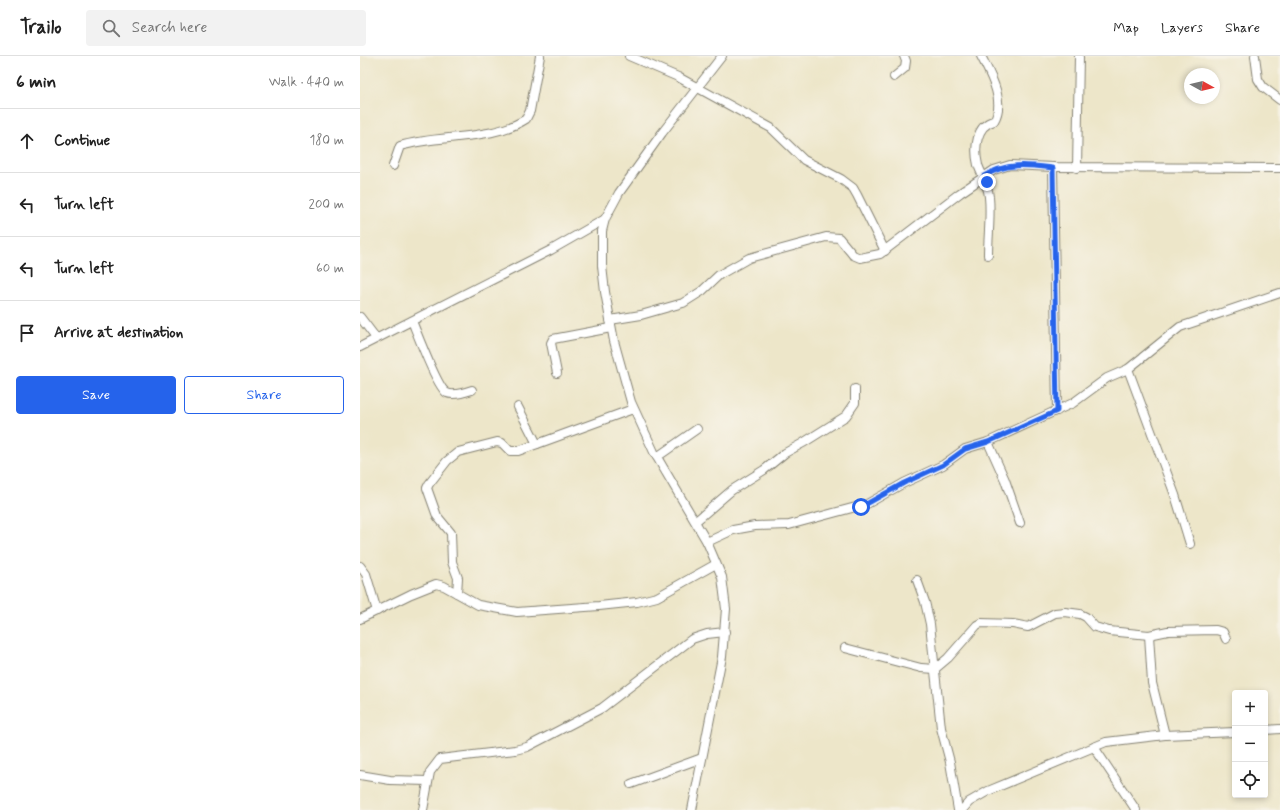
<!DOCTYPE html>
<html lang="en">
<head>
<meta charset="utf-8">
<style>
	:root { --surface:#fff; --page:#f2f2f2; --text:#222; --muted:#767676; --line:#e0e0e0; --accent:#2563eb }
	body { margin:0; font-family:Mynerve,sans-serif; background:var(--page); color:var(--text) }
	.controls { position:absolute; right:12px; bottom:12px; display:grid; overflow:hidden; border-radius:4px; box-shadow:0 2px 6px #0003 }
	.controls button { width:36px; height:36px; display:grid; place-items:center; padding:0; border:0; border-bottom:1px solid var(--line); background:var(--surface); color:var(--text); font:20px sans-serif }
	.compass { position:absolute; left:824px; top:12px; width:36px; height:36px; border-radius:50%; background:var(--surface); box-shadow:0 2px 6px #0003; rotate:98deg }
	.stop { position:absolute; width:12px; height:12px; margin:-9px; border:3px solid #2563eb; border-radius:50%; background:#fff }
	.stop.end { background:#2563eb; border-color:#fff; box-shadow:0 1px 4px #0008 }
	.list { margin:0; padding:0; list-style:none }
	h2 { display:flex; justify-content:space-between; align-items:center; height:52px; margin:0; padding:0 16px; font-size:17px }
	h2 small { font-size:13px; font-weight:400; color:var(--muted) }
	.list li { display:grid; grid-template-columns:26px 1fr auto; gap:12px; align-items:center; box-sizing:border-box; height:64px; padding:0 16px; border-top:1px solid var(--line) }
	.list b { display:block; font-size:15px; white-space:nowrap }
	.list em { font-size:13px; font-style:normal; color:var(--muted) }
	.actions { display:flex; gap:8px; padding:12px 16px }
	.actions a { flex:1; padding:9px 0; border:1px solid var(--accent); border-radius:4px; text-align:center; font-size:14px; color:var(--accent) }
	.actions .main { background:var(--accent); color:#fff }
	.icon { flex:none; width:22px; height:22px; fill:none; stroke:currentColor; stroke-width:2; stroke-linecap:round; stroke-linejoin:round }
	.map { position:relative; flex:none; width:920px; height:754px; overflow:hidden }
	header { display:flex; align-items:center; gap:24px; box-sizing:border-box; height:56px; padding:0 20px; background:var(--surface); border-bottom:1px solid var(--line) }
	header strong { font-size:19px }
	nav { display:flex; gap:22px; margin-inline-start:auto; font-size:14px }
	.search { width:280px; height:36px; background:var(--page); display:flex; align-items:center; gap:10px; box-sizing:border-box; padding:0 14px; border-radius:4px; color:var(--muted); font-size:15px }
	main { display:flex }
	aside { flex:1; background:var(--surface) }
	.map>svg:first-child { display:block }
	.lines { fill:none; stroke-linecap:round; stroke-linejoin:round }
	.minor-casing { stroke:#848172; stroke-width:10 }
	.minor { stroke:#fff; stroke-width:8 }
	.route { stroke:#2563eb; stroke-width:5 }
</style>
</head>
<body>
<header>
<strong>Trailo</strong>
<div class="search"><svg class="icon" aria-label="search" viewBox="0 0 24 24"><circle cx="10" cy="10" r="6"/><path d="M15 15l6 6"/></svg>Search here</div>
<nav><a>Map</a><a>Layers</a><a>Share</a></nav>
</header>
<main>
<aside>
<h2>6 min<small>Walk · 440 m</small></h2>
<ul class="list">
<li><svg class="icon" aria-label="ahead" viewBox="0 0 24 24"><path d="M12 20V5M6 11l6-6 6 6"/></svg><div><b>Continue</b></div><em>180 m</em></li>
<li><svg class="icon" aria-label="left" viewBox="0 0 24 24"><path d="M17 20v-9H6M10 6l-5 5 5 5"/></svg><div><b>Turn left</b></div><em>200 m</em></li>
<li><svg class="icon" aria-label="left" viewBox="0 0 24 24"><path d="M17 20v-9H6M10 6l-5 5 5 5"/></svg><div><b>Turn left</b></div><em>60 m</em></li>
<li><svg class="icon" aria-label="arrive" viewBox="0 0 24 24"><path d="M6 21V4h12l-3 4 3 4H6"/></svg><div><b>Arrive at destination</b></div></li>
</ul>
<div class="actions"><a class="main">Save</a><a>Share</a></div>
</aside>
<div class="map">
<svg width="920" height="754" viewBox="0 0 920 754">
	<rect width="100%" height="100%" fill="#f7f3e8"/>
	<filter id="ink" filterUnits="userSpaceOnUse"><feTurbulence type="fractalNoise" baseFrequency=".025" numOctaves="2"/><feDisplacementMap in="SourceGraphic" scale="8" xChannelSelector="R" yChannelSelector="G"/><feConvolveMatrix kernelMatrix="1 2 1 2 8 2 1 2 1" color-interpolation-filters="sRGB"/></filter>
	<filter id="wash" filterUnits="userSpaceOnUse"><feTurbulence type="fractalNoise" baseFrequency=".012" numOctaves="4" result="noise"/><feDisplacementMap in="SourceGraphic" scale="16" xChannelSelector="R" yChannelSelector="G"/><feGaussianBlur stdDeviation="0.9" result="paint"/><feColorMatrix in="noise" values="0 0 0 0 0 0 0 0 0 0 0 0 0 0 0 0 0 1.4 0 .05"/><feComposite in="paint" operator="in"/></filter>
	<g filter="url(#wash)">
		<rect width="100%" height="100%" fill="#ede6c9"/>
	</g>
	<g filter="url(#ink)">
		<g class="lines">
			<defs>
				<g id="minor">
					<polyline points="269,0 318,21 411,72 444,104 481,123 493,132 497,139 525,195"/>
					<path d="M621,0C630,18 646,45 634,65C616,69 614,93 618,109C622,120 628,128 629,141C631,160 628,180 628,199"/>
					<polyline points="895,0 898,23 903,31 920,44"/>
					<polyline points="534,21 545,12 546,5 544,0"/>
					<path d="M33,110L40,90C79,78 132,85 166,63L170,55L180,0"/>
					<polyline points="693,111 697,355"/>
					<polyline points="717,112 719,0"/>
					<polyline points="0,261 16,282"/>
					<polyline points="250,264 281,259 323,247 342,235 359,219 389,202 466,181 479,182 493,199 500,202 520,198 600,137 634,114 650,109 693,111 920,112"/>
					<path d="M52,265C57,277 78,333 87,337C93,340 106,336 112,334"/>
					<polyline points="0,291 191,194 245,163"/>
					<polyline points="768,313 815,439 830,488"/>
					<polyline points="197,317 191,287 193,283 251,272"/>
					<polyline points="158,351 177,388"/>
					<polyline points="628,386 645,424 660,467"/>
					<polyline points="297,401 337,373"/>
					<polyline points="336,465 372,434 404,414 425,397 443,387 486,360 495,347 495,333"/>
					<polyline points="347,486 373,474 395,470 429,469 507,448 544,427 583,409 605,393 628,386 713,347 747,322 768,313 820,271 920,237"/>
					<polyline points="0,510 6,518 17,555"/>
					<polyline points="557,524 565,546 570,568 581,672 590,706 598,754"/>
					<polyline points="97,537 98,522 92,506 91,477 77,460 67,432 69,428 87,405 98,396 137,386 142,387 150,395 158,395 273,353"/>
					<polyline points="0,563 51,538 76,528 84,530 118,549 157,556 239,550 277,546 297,541 356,508"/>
					<polyline points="789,579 792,627 805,679"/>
					<polyline points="485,592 561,612 575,613 588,602 617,569 621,567 653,568 668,571 695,557 705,556 720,558 726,561 735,571 749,575 789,579 808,575 856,574 863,576 866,583"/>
					<polyline points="905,674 920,673"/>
					<polyline points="734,691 776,754"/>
					<polyline points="0,719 30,724 68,725"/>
					<polyline points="271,728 342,702"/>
					<polyline points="63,754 70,716 80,703 155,694 167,691 242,652 332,583 347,578 365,576"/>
					<polyline points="332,754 362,601 366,553 362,521 347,486 294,396 271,346 254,285 245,236 242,210 242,175 245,163 259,137 302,77 362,0"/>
					<polyline points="602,754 609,746 628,735 746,686 805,679 875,676"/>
				</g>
			</defs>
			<use href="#minor" class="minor-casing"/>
			<use href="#minor" class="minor"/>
		</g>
	</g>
	<g class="lines" filter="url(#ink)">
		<path class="route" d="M501,451L544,427L583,409L605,393L628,386L697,355L693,112C668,109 647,106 624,120L627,126"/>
	</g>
</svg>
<div class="controls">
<button>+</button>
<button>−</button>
<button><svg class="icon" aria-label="locate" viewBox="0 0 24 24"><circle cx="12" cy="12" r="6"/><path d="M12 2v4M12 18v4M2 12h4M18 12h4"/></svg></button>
</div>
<svg class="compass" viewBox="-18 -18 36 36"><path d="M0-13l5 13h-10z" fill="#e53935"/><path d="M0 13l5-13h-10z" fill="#767676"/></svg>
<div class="stop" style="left:501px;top:451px"></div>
<div class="stop end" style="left:627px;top:126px"></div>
</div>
</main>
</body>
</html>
